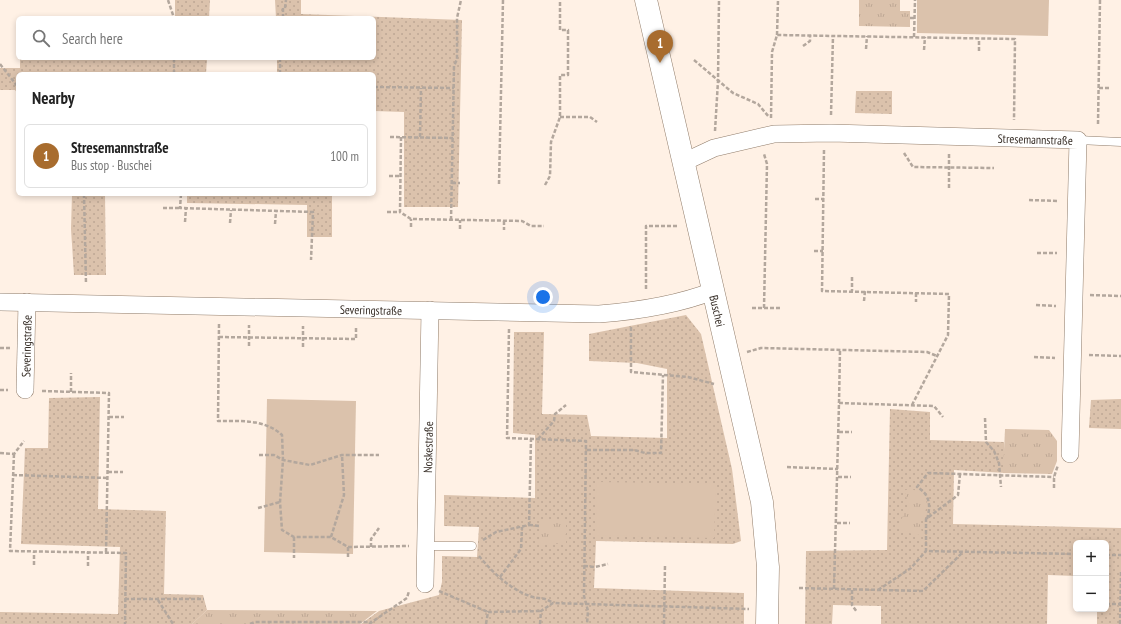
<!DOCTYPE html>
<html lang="en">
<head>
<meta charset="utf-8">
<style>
	:root { --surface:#fff; --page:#f2f2f2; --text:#222; --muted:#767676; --line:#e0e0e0; --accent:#a86c2e }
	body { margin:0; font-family:"PT Sans Narrow",sans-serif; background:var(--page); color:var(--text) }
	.controls { position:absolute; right:12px; bottom:12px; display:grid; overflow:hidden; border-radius:6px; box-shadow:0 2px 6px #0003 }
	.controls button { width:36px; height:36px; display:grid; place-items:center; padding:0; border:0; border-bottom:1px solid var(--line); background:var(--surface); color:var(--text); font:20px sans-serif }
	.you { position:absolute; left:543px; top:297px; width:14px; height:14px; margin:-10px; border:3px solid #fff; border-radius:50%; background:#1a73e8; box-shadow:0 0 0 6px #1a73e833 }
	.badge { display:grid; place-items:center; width:26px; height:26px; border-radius:50%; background:var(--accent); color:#fff; font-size:13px; font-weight:700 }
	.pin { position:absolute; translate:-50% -33px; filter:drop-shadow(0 1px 2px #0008) }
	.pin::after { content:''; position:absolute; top:21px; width:14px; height:12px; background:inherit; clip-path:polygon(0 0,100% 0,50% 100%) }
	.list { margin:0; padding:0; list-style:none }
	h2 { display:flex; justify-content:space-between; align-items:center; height:52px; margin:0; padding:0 16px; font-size:17px }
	h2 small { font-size:13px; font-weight:400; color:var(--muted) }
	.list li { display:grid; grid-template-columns:26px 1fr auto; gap:12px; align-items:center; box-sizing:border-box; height:64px; margin:0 8px 8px; padding:0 8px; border:1px solid var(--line); border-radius:6px }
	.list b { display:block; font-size:15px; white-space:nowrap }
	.list p { margin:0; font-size:13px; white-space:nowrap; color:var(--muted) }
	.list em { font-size:13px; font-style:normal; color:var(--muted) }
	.icon { flex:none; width:22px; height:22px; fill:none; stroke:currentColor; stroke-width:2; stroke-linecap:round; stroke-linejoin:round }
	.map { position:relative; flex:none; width:1121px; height:624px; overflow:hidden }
	.search { position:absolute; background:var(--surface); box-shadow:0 2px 6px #0003; left:16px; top:16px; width:360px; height:44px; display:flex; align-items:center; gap:10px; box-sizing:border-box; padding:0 14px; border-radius:6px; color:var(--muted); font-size:15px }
	.panel { position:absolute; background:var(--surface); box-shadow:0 2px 6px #0003; left:16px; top:72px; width:360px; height:124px; border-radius:6px }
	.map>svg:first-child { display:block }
	.grass { fill:url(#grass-dots) }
	.park { fill:url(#park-tufts) }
	.garden { fill:#dbc2ac }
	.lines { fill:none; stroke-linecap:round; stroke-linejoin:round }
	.lane-casing { stroke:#907c6a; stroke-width:9 }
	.street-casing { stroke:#907c6a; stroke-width:18 }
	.secondary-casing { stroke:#907c6a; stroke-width:23 }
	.path { stroke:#b3a79d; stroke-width:2.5; stroke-dasharray:4 2; stroke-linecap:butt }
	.lane { stroke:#fff; stroke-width:8 }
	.street { stroke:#fff; stroke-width:17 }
	.secondary { stroke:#fff; stroke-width:22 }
	.labels { text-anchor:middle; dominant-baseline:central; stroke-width:3; stroke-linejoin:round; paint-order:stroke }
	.street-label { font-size:12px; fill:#362d26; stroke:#fff }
</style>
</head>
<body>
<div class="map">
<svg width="1121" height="624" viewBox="0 0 1121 624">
	<defs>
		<pattern id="grass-dots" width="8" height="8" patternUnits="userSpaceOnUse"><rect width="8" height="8" fill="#dbc2ac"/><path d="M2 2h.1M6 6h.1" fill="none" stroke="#bda794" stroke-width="1.8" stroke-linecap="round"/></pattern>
		<pattern id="park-tufts" width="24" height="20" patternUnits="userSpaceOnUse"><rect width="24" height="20" fill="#dbc2ac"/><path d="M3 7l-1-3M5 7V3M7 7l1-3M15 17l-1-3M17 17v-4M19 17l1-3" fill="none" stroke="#bda794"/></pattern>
	</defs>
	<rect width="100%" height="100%" fill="#fff1e5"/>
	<g class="grass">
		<polygon points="175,0 210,0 209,18 175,18"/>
		<polygon points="275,0 301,0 301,14 462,20 458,207 404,207 404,112 374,111 374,74 277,74 277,58 374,58 374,18 276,18"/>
		<polygon points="20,58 207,58 206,74 18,74 18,94 15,90 0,90 0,68 20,68"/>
		<polygon points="856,91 892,91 892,114 855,113"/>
		<polygon points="72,194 105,194 106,275 74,275 71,229"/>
		<polygon points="187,194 332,194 332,237 307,237 307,205 187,203"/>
		<polygon points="686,315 701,334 732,469 741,541 733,544 596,541 594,588 744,593 744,624 361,624 379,611 439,595 442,582 442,556 477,557 479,527 444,526 444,495 535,498 535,435 513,433 514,332 544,332 542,414 587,415 591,436 667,438 667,369 637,363 589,361 589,334"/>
		<polygon points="100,397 98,509 166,511 164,594 203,595 207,610 192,624 0,624 0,612 118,614 120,547 21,544 25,448 48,448 49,398"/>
		<polygon points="1121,399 1121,429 1089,428 1091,400"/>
		<polygon points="890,409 930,412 930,440 1004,442 1006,473 954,470 953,524 1121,528 1121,624 1097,624 1097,609 1106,609 1106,543 1076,543 1076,576 1048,575 1047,624 881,624 881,606 833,605 832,624 805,624 806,551 887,550"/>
	</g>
	<g class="park">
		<polygon points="859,0 900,0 900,11 910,11 910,27 859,26"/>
		<polygon points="1005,429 1049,430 1057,441 1057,461 1052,474 1003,473"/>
		<path d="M905,490C917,487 930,496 926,509C925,514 921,516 919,520L922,533L918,535L909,533L898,527L908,505Z"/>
		<polygon points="540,520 566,521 566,544 539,544"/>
		<polygon points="207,610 377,611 360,624 192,624"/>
	</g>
	<g class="garden">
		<polygon points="917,0 1049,0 1048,36 917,33"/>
		<polygon points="267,399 356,401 353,554 264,552"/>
		<polygon points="597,482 716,484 714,538 596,535"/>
	</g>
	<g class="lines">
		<defs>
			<g id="lane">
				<polyline points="1078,140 1121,142"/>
				<polyline points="426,546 472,546"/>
			</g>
			<g id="street">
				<path id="s1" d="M684,162L714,148L774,134L831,133L1078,140L1070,454"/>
				<path id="s2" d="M0,302L599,314C637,311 677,305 713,291"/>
				<path id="s3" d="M25,390L27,302"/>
				<path id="s4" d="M425,584L430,310"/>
			</g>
			<g id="secondary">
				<path id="s5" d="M646,0L762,502L768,567L767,624"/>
			</g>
		</defs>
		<use href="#lane" class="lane-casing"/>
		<use href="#street" class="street-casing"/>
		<use href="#secondary" class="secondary-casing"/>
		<g class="path">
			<polyline points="168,0 174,18"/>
			<polyline points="283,18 283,8 285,8 286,0"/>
			<polyline points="910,18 914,18"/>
			<polyline points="777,35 778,0"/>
			<polyline points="914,37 915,0"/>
			<polyline points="803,46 810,41 810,35"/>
			<polyline points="866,49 867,36"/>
			<polyline points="924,50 925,37"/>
			<polyline points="979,51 979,39"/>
			<polyline points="280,58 280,74"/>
			<polyline points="694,60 733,93 758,104 769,117"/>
			<polyline points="0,64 18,87"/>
			<polyline points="174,74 174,58"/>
			<polyline points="374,87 454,88"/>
			<polyline points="1099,88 1109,88"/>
			<polyline points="831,115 833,36"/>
			<polyline points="560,117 590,117 597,122"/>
			<polyline points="771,118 772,52 777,35 1015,39 1014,120"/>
			<polyline points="1098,124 1100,0"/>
			<polyline points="715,131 718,81 719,0"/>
			<polyline points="390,137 453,138"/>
			<polyline points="401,137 400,212 411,219 522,221 531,226 544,226"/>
			<polyline points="420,137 421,88"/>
			<polyline points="824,150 822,291 949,294 948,335 912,405"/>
			<polyline points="904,153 913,167 994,168"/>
			<polyline points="389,176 401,176"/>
			<polyline points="452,183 460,183"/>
			<polyline points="499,184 503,0"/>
			<polyline points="545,185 550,176 551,142 560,117 560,75 568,75 568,30 560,30 560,0"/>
			<polyline points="949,188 949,153"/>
			<polyline points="84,194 86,284"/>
			<polyline points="181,194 180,208 313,212 311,260"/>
			<polyline points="815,199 824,199"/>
			<polyline points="1029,200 1058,201"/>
			<polyline points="163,208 180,208"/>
			<polyline points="387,212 400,212"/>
			<polyline points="451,220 454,66 457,59 457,18 461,0"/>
			<polyline points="504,221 504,230"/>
			<polyline points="185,222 186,208"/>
			<polyline points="230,223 231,210"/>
			<polyline points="275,224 276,211"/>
			<polyline points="411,227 411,219"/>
			<polyline points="460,229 460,220"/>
			<polyline points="814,251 823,251"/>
			<polyline points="1037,253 1057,253"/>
			<polyline points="852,277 852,291"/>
			<polyline points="646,289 646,226 679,226"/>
			<polyline points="916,293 916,302"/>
			<polyline points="1090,295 1121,296"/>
			<polyline points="864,301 865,291"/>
			<polyline points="1036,305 1056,306"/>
			<polyline points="752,308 782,308"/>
			<polyline points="764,308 767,164 764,154"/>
			<path d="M219,324L218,421C240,421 265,419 282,435L283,460L280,502L282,530L294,537H331L348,547L409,546"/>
			<polyline points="631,327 631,372 688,377 714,384"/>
			<polyline points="509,329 507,438 586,441 584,596 588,611 587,624"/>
			<polyline points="219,337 356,339 356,326"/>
			<polyline points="249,346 249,325"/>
			<polyline points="303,347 303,326"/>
			<polyline points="0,348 10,348"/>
			<polyline points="747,352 761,348 927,352 937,356"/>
			<polyline points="1089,355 1121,356"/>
			<polyline points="1034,357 1055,358"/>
			<polyline points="0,390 8,390"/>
			<polyline points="42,391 109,393 106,553"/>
			<polyline points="71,392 71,373"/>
			<polyline points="839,403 840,350"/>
			<polyline points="109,417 124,417"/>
			<polyline points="985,418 986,442 994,451 999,463 1001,487"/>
			<polyline points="839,432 852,432"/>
			<polyline points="538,439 554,421 555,414 566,405"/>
			<polyline points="587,450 634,450 645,453 661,453 663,375"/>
			<polyline points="0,453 14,454 24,441"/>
			<polyline points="14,454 10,551 126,553 125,624"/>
			<polyline points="259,455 274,455 283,460 310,465 342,455 379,455"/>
			<polyline points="787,467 838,469"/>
			<polyline points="108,472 123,472"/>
			<polyline points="960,474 958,495 926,519 926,551 1076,554"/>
			<polyline points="13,475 108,478"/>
			<polyline points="838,477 851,477"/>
			<polyline points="1054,488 1054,477 1058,465"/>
			<polyline points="258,508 280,502"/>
			<path d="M927,519C931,506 930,494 917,487L928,473L1054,477"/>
			<polyline points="837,523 850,523"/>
			<polyline points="529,525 540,526"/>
			<polyline points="294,537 294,558"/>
			<polyline points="331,537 344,495 342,455"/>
			<polyline points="483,540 496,532 529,525 531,439"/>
			<polyline points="348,547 348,559"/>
			<polyline points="371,547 371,539 379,528"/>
			<polyline points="1106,555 1121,555"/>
			<path d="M479,556C493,573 512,591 533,597C543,600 542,596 553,603"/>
			<polyline points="34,565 34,552"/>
			<polyline points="88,566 88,552"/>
			<polyline points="584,566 595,567 608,564"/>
			<polyline points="500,577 521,549 522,527"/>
			<polyline points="799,588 923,591 963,552"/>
			<polyline points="834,589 839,403 934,406 943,417"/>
			<polyline points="852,590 852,605 857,612"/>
			<polyline points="878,590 911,568 926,551"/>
			<polyline points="439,591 488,612"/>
			<polyline points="125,599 204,599"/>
			<polyline points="158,600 173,624"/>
			<polyline points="1106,604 1121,604"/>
			<polyline points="250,624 255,622 372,622"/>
			<polyline points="369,624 407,598 409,591"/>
			<polyline points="486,624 488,612 541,611"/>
			<polyline points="540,624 541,611 553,603 749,609"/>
			<polyline points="664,624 665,565"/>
			<polyline points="1120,624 1121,571"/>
		</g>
		<use href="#lane" class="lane"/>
		<use href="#street" class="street"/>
		<use href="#secondary" class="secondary"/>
	</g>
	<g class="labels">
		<g class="street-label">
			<text stroke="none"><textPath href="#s1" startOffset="356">Stresemannstraße</textPath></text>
			<text stroke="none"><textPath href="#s2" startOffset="371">Severingstraße</textPath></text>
			<text stroke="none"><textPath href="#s5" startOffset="319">Buschei</textPath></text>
			<text stroke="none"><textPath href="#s3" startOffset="44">Severingstraße</textPath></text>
			<text stroke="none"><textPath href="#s4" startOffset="137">Noskestraße</textPath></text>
		</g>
	</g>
</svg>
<div class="controls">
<button>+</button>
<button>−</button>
</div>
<div class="you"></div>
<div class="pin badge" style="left:660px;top:63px">1</div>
<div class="search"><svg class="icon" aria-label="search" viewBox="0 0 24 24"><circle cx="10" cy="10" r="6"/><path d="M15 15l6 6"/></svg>Search here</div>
<section class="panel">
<h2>Nearby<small></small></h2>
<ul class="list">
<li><span class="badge">1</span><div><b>Stresemannstraße</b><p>Bus stop · Buschei</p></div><em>100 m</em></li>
</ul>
</section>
</div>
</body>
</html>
